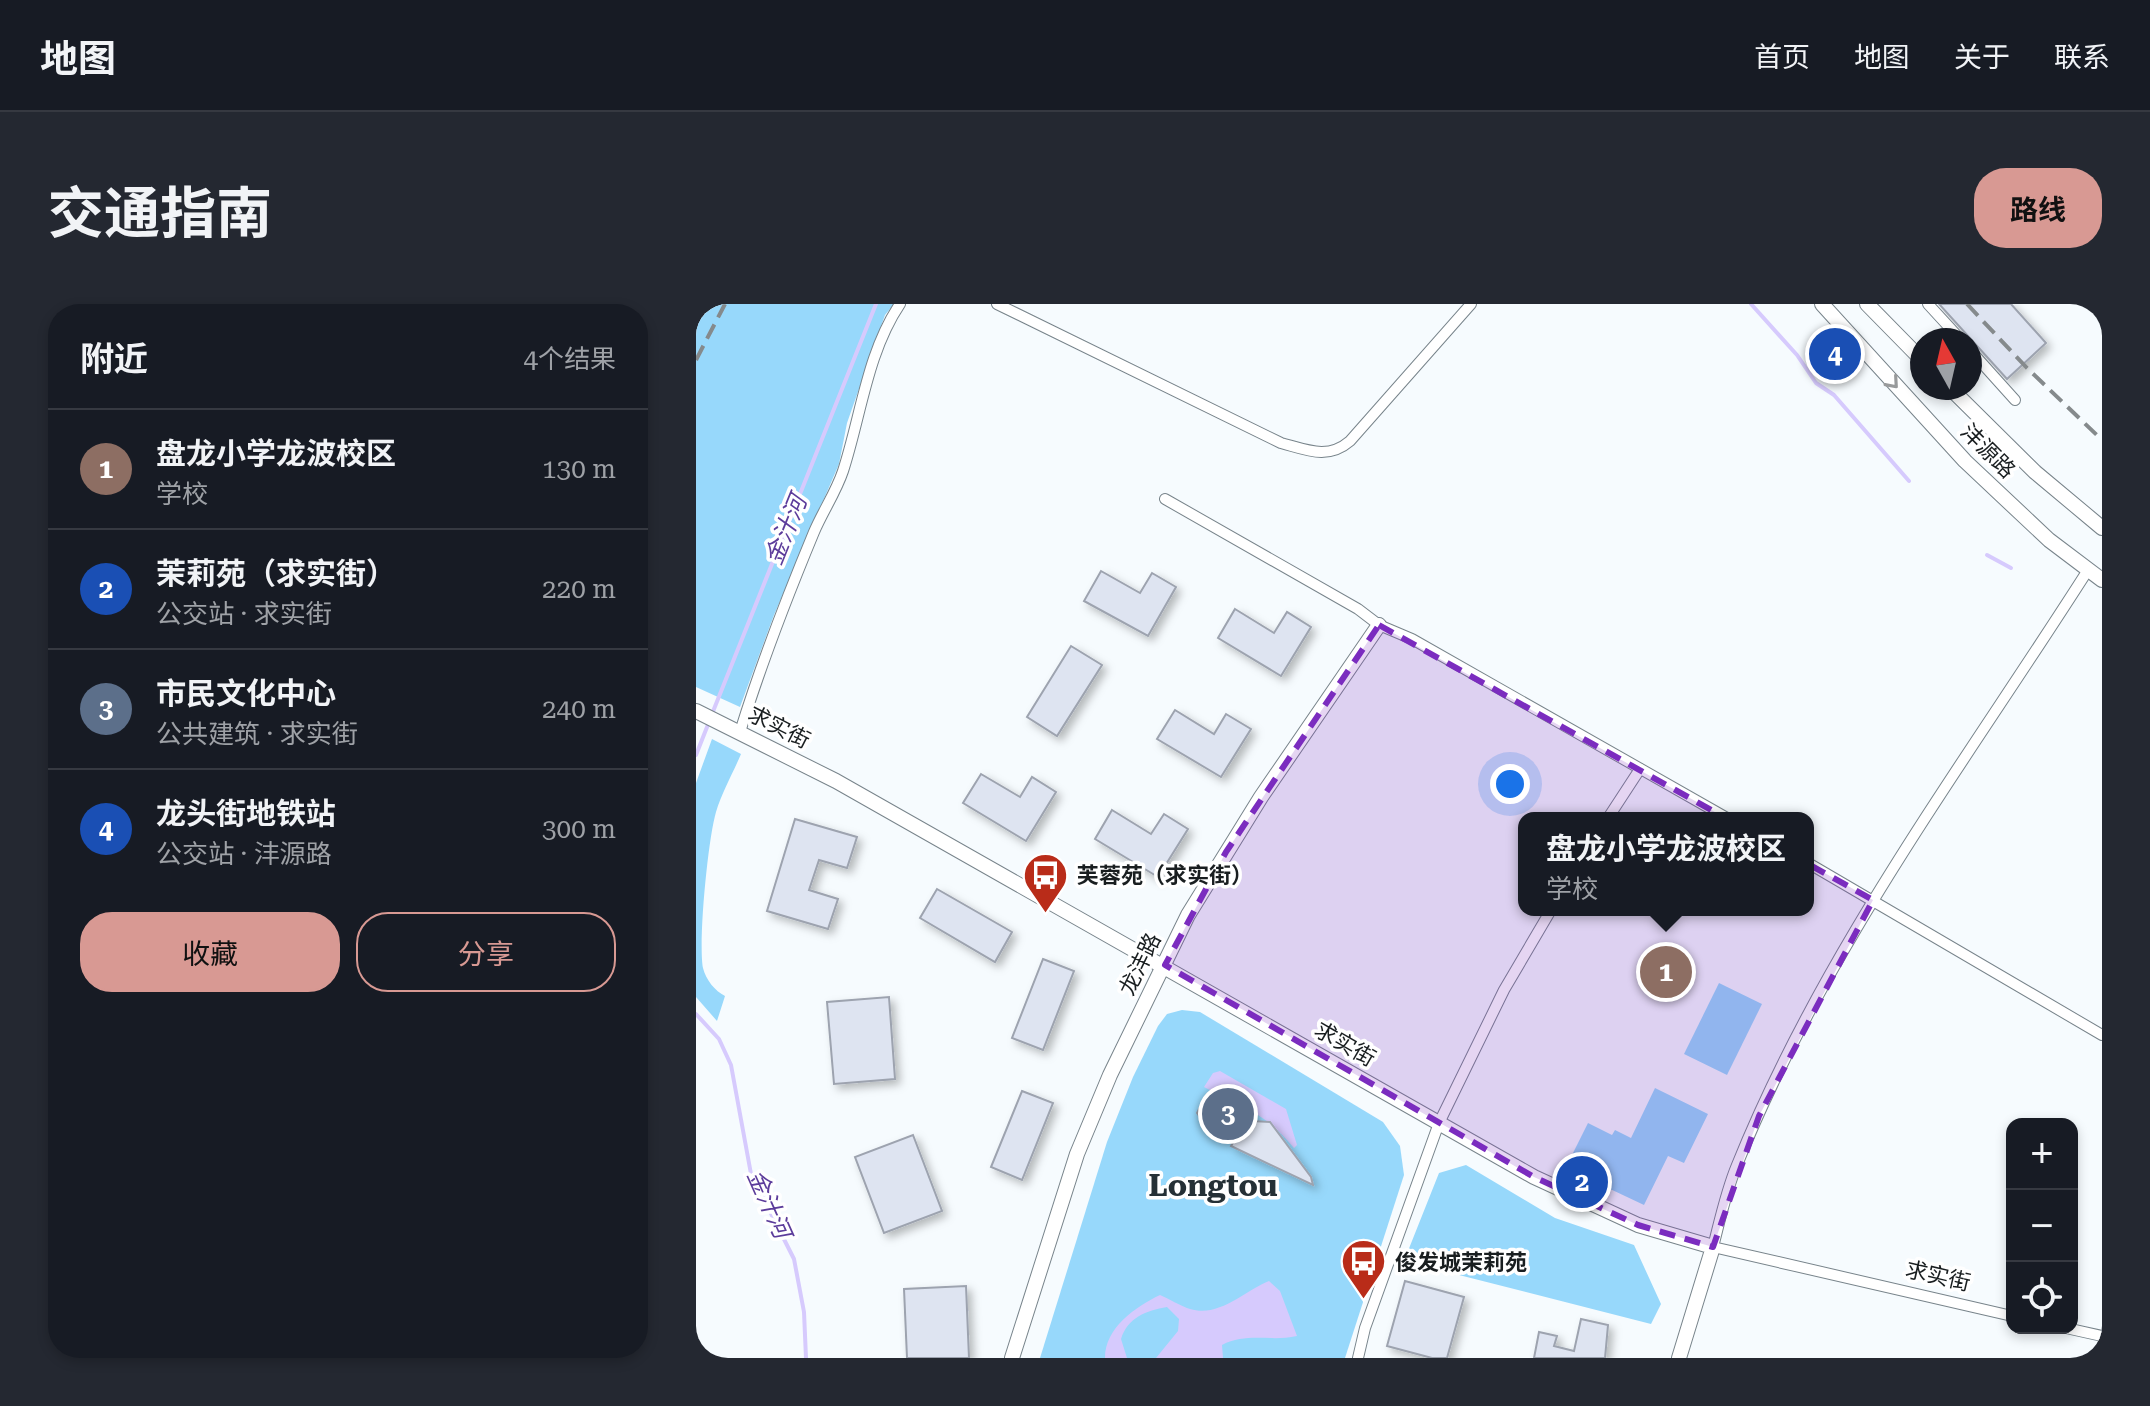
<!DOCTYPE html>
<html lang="zh">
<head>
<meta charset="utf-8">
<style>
	:root { --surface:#171b24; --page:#242831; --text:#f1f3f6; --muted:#9ea1a6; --line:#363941; --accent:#d89993 }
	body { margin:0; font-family:"Roboto Serif","Noto Sans SC",serif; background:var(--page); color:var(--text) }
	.controls { position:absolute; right:24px; bottom:24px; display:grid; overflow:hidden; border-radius:16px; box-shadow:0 4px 12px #0003 }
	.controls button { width:72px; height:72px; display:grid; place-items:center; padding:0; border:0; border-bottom:2px solid var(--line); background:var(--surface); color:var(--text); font:40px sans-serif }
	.compass { position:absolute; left:1214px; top:24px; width:72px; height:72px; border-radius:50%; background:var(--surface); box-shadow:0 4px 12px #0003; rotate:352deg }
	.you { position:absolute; left:814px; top:480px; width:28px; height:28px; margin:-20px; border:6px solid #fff; border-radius:50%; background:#1a73e8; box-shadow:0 0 0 12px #1a73e833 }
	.badge { display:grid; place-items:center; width:52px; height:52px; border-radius:50%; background:var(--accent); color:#fff; font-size:26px; font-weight:700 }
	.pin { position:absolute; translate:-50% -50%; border:4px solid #fff; box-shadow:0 2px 8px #0006 }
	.popup { position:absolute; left:822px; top:508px; width:296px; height:104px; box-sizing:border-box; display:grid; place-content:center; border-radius:16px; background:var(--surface); filter:drop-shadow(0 2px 6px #0005); font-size:26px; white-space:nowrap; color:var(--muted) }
	.popup b { font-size:30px; color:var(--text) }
	.popup::after { content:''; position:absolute; left:50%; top:100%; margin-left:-16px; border:16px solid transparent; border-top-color:var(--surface) }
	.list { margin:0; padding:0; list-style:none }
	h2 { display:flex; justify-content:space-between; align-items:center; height:104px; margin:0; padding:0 32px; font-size:34px }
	h2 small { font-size:26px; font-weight:400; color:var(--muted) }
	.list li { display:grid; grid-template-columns:52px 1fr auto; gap:24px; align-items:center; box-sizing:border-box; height:120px; padding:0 32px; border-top:2px solid var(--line) }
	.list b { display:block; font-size:30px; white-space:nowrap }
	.list p { margin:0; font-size:26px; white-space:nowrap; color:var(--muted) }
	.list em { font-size:26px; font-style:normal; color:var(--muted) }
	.actions { display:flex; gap:16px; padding:24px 32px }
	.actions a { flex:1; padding:18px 0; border:2px solid var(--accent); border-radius:32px; text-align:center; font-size:28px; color:var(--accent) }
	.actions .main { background:var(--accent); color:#111 }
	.icon { flex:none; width:44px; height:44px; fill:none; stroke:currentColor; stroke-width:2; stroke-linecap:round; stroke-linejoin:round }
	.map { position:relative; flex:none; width:1406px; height:1054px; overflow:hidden; border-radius:32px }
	header { display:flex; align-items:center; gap:48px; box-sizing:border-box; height:112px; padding:0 40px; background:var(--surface); border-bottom:2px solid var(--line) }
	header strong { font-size:38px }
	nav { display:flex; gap:44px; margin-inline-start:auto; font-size:28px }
	.intro { display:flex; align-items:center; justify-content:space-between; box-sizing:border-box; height:192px; padding:0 48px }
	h1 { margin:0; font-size:56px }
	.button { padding:20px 36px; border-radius:32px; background:var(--accent); color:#111; font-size:28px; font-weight:700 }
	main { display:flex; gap:48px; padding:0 48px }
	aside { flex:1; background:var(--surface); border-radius:32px; box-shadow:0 4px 12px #0003 }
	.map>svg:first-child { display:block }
	.green { fill:#97d8fb }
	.water { fill:#d6cafd }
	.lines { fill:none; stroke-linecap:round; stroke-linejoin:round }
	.stream { stroke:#d6cafd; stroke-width:4 }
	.building { fill:#dee4f1; stroke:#9da3af; stroke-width:2; filter:url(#shadow) }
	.street-casing { stroke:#78848b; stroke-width:12 }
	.secondary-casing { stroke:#78848b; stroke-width:16 }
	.street { stroke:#fff; stroke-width:10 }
	.secondary { stroke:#fff; stroke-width:14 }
	.rail { stroke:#858a8c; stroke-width:4; stroke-dasharray:16 8; stroke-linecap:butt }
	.oneway { stroke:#989a9b }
	.marked { fill:#7b2cbf; fill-opacity:0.2; stroke:#7b2cbf; stroke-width:6; stroke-dasharray:16 10; stroke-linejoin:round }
	.labels { text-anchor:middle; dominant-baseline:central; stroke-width:7; stroke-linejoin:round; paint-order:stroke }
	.street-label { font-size:22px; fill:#191e20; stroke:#fff }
	.poi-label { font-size:22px; font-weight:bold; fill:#191e20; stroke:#fff; text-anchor:start }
	.water-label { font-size:24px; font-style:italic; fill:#5c3c9b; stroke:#fff }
	.district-label { font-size:30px; font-weight:bold; fill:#253036; stroke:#fff }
</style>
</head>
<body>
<header>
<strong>地图</strong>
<nav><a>首页</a><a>地图</a><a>关于</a><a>联系</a></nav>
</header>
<div class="intro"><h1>交通指南</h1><a class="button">路线</a></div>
<main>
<aside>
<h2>附近<small>4个结果</small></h2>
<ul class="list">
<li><span class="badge" style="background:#8d6e63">1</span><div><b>盘龙小学龙波校区</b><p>学校</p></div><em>130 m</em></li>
<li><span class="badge" style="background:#1a4fb4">2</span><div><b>茉莉苑（求实街）</b><p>公交站 · 求实街</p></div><em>220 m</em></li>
<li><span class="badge" style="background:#5c6f8a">3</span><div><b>市民文化中心</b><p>公共建筑 · 求实街</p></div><em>240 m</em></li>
<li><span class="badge" style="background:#1a4fb4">4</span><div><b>龙头街地铁站</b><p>公交站 · 沣源路</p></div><em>300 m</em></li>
</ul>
<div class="actions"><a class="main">收藏</a><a>分享</a></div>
</aside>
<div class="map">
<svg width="1406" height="1054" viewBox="0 0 1406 1054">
	<defs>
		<filter id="shadow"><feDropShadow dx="4.5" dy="4.5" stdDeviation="4" flood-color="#0004"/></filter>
	</defs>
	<rect width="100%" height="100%" fill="#f6fbfe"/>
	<g class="green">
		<polygon points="0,0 198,0 189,11 151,119 143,160 78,311 44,403 0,383"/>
		<path d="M16,435L45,450C37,469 26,488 20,508C12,535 2,638 7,664C10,676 19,687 29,692L21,717L0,693V479Z"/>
		<polygon points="1023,679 1066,700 1031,771 988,750"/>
		<polygon points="486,706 504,708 687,818 704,842 708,871 649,1054 344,1054 411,838 437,773 462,722 471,710"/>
		<polygon points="959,784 1012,810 988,859 972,852 948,901 895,876 898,869 873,857 892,819 916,831 919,826 935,834"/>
		<polygon points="770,861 859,914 938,941 965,1000 955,1020 708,957 743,869"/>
	</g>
	<g class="water">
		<path d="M524,767L590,805L601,841L598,844C569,809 548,803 508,783L517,769Z"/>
		<path d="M573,977L584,987L601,1032C575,1038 551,1028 526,1041L527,1054H460L482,1027L483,1015L471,1003C450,1007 432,1013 425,1035L431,1054H409C409,1024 439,1003 464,991C474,995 484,1002 494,1005C523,1014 548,987 573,977Z"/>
	</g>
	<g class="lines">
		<g class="stream">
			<polyline points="1055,0 1101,51 1120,79 1138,91 1213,177"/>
			<polyline points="1291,251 1315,264"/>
			<polyline points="16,410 180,0"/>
			<polyline points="0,451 13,418"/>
			<polyline points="0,710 23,735 35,761 55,870 98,955 108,1008 110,1054"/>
		</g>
	</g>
	<g class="building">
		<polygon points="1243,0 1315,0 1350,39 1311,75"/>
		<polygon points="405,267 444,289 456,269 480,283 452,332 388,297"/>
		<polygon points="539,305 578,329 591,308 615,323 585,372 522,334"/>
		<polygon points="375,342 406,361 361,432 331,413"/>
		<polygon points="479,406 518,430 530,410 555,425 525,473 461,435"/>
		<polygon points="285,470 324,493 336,473 360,488 330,537 267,499"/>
		<polygon points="416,506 455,530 468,510 492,525 462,573 399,535"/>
		<polygon points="99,515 161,533 151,564 123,556 113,586 142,595 132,625 71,607"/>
		<polygon points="241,585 316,628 299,658 224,614"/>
		<polygon points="347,655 378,667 347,746 316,734"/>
		<polygon points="193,693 199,775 138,780 131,698"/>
		<polygon points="326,787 357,799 326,876 295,863"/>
		<polygon points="517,789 553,809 557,817 574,818 615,873 617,881 535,842 541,832 508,819 501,809 511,790"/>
		<polygon points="217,831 246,907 188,929 159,853"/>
		<polygon points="709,977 768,993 751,1054 736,1054 691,1042"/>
		<polygon points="270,982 273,1054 211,1054 208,985"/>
		<polygon points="885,1015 912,1021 909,1054 838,1054 843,1028 861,1032 858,1042 878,1047"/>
	</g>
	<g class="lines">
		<defs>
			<g id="street">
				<path d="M301,0L585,139C611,146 632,156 654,137L775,0"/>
				<polyline points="1232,0 1265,36"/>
				<polyline points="1274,46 1319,96"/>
				<polyline points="469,195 662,305 683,321 716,335 1031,514"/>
				<path d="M44,428C65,360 91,293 118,228C127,207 140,188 147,167C165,112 171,49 204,0"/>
				<polyline points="912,514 944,465"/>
				<polyline points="1112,559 1406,731"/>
				<path d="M1316,1012L1017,943C1024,916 1030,887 1041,861C1127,647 1269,459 1392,266"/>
				<polyline points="1370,1024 1406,1032"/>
				<polyline points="662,1054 669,1024 743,819 808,686 855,606"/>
			</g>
			<g id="secondary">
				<polyline points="1126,0 1269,157 1353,236 1406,276"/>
				<polyline points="1171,0 1226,56"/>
				<polyline points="1254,84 1339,168 1406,224"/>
				<polyline points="0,407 140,477 838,873 942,921 1017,943 983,1054"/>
				<polyline points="316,1054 381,850 414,771 492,611 565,493 683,321"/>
			</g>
		</defs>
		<use href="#street" class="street-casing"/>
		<use href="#secondary" class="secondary-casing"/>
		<use href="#street" class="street"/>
		<use href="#secondary" class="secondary"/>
		<g class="rail">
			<polyline points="1271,0 1331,64 1406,136"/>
			<polyline points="0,56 29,0"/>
		</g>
	</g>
	<defs><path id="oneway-chevron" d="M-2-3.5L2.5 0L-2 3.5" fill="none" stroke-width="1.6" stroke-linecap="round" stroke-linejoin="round" transform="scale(2)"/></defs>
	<use class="oneway" href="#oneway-chevron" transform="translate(1197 79) rotate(49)"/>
	<path class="marked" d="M683,321L1177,596L1063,812L1017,943L942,921L838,873L469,661L530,548Z"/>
	<defs>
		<symbol id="bus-pin" viewBox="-11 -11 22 30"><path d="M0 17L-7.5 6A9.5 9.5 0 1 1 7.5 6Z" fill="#b92c19" stroke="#fff"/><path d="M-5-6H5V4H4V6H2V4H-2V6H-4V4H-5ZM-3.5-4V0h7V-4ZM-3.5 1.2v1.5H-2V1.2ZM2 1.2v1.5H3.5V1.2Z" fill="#fff"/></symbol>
	</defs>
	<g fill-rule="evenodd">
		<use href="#bus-pin" x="324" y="546" width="51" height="69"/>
		<use href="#bus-pin" x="642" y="932" width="51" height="69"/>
	</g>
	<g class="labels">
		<g class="street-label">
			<text transform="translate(1292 147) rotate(45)">沣源路</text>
			<text transform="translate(83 423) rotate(27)">求实街</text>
			<text transform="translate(444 660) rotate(-64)">龙沣路</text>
			<text transform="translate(649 740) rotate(30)">求实街</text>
			<text transform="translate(1242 972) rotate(13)">求实街</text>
		</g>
		<g class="poi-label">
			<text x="381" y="571">芙蓉苑（求实街）</text>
			<text x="699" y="958">俊发城茉莉苑</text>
		</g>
		<g class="water-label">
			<text transform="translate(90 226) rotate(-68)">金汁河</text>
			<text transform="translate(73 900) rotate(66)">金汁河</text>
		</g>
		<g class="district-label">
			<text x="517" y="881">Longtou</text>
		</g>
	</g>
</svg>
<div class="controls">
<button>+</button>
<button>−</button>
<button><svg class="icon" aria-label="locate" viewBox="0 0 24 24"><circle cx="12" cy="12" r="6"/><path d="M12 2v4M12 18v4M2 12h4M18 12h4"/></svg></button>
</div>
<svg class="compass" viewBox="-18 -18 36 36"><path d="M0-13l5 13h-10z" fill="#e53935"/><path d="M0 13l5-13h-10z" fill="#9ea1a6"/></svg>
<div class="you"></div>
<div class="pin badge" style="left:970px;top:668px;background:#8d6e63">1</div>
<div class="popup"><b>盘龙小学龙波校区</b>学校</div>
<div class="pin badge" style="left:886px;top:878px;background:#1a4fb4">2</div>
<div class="pin badge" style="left:532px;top:810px;background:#5c6f8a">3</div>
<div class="pin badge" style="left:1139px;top:50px;background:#1a4fb4">4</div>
</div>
</main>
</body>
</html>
